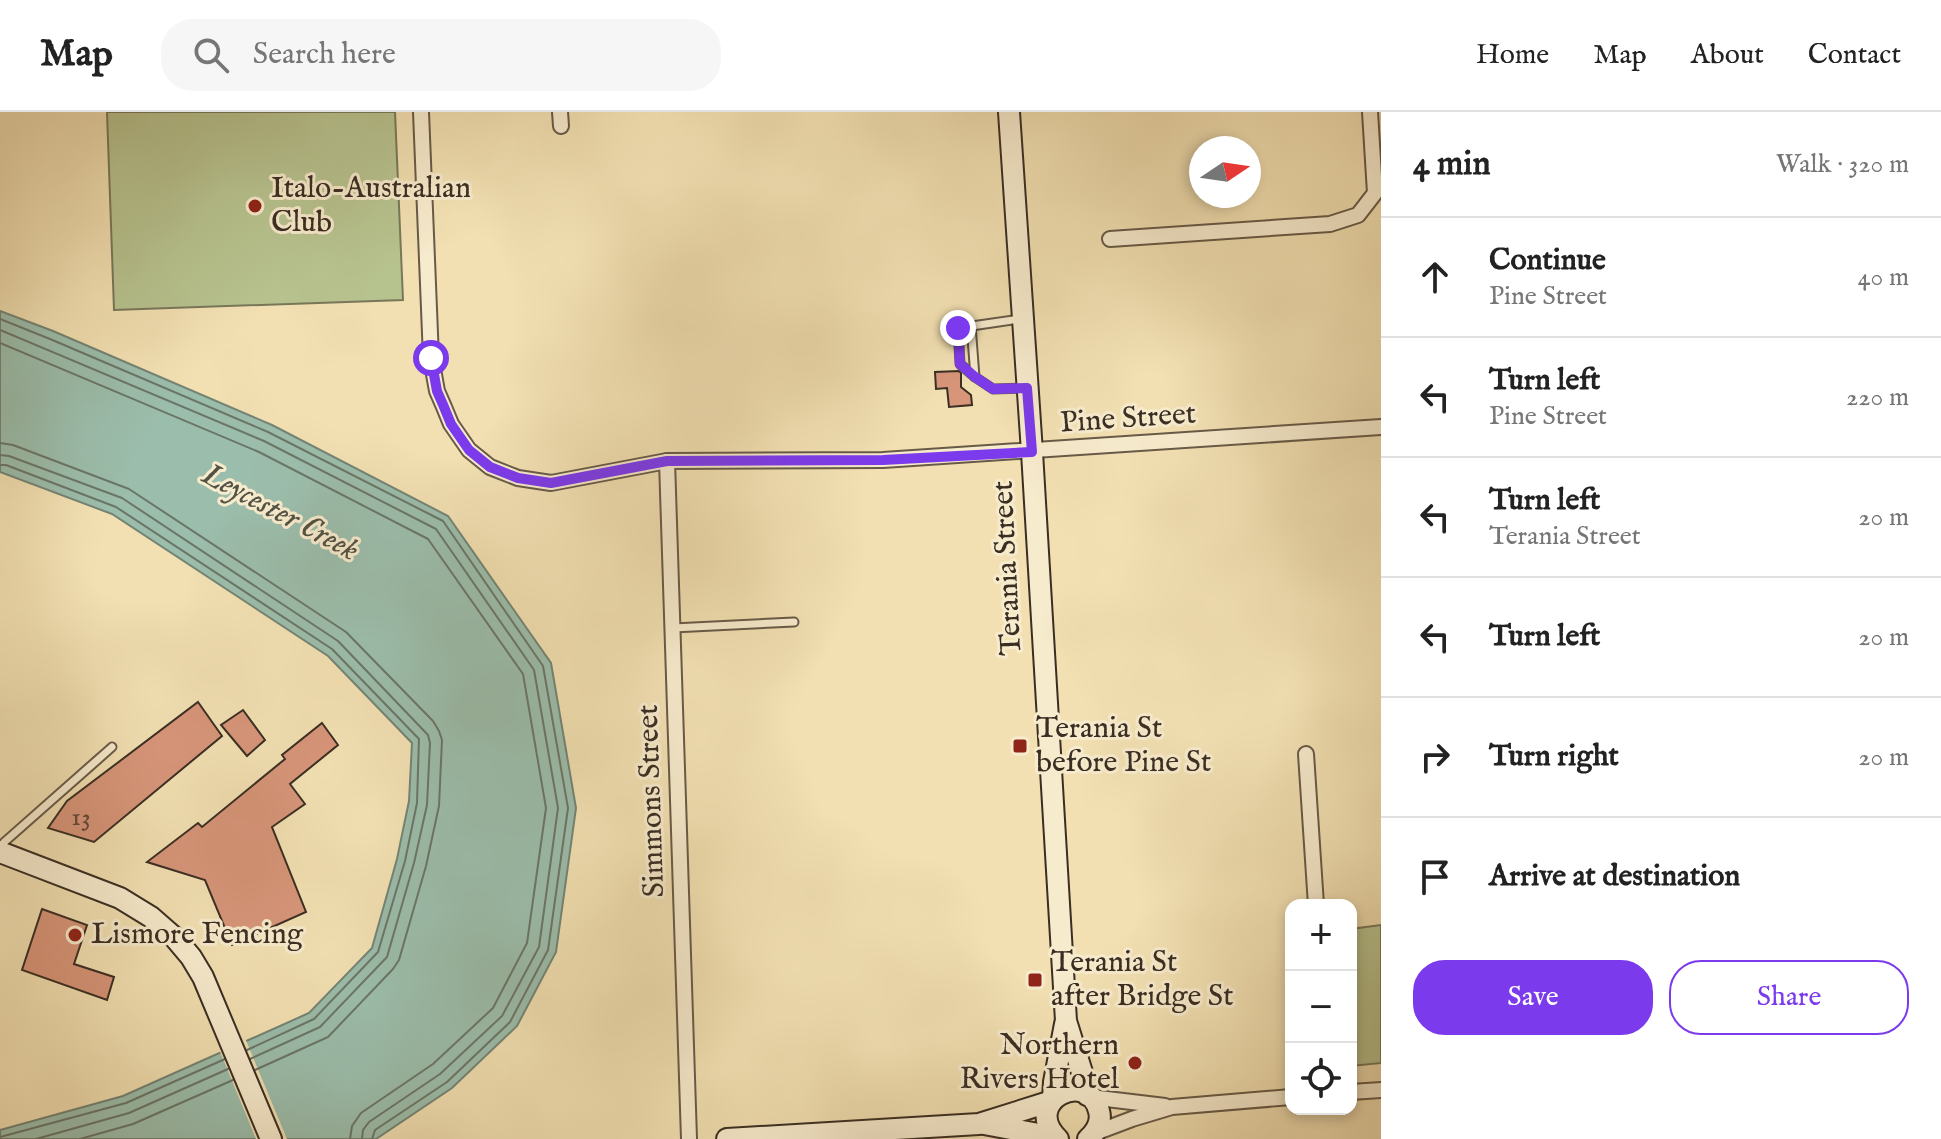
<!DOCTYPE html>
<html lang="en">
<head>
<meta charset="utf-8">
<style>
	:root { --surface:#fff; --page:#f6f6f6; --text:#222; --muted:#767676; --line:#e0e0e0; --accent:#7c3aed }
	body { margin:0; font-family:"IM FELL English",serif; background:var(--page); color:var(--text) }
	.controls { position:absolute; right:24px; bottom:24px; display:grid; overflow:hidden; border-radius:16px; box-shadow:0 4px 12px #0003 }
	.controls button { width:72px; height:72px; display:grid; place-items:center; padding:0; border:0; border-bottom:2px solid var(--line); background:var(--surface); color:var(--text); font:40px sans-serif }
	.compass { position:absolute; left:1189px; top:24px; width:72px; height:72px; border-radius:50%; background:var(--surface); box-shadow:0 4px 12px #0003; rotate:77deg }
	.stop { position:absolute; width:24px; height:24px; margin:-18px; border:6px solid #7c3aed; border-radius:50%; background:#fff }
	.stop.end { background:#7c3aed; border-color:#fff; box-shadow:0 2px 8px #0008 }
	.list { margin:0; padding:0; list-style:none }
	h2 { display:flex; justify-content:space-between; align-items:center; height:104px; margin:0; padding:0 32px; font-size:34px }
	h2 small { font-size:26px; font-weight:400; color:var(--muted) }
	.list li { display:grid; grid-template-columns:52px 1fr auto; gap:24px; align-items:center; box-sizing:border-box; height:120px; padding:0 32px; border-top:2px solid var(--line) }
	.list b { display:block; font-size:30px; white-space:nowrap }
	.list p { margin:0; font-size:26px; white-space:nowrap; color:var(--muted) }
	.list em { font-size:26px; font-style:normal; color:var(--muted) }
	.actions { display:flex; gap:16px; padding:24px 32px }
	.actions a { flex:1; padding:18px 0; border:2px solid var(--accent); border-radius:32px; text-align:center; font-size:28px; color:var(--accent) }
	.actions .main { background:var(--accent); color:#fff }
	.icon { flex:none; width:44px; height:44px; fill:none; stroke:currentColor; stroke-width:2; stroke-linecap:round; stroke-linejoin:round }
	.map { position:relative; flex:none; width:1381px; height:1027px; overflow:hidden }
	header { display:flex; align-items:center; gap:48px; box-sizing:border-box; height:112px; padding:0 40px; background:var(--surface); border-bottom:2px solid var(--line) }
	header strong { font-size:38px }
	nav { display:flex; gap:44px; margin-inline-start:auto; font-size:28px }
	.search { width:560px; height:72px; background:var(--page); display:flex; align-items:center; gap:20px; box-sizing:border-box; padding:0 28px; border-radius:32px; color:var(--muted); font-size:30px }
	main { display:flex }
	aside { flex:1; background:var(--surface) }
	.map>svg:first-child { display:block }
	.green { fill:#b7c38f; stroke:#787859; stroke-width:2 }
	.water { fill:#9bbdab; stroke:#748475; stroke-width:2 }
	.pier { fill:#f2e0b2 }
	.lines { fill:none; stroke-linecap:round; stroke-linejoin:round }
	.shore { stroke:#6a7667; stroke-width:2 }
	.building { fill:#d79579; stroke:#3a2e23; stroke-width:2 }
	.lane-casing { stroke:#685a47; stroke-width:11 }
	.street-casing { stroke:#685a47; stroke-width:18 }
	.secondary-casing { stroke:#3a2e23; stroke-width:24 }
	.lane { stroke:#f7ebcd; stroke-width:7 }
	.street { stroke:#f7ebcd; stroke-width:14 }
	.secondary { stroke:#f7ebcd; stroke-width:20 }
	.route { stroke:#7c3aed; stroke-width:10 }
	.poi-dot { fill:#8f2418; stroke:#f7ebcd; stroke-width:3 }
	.labels { text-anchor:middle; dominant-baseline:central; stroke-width:6; stroke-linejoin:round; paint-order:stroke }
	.number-label { font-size:26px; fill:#614838 }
	.poi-label { font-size:30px; fill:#3a2e23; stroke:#f7ebcd; text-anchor:start }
	.street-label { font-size:30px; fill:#3a2e23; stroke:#f7ebcd }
	.water-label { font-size:32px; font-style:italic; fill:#525245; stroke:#f7ebcd }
</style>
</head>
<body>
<header>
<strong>Map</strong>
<div class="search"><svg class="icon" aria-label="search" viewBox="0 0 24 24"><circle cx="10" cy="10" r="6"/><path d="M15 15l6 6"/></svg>Search here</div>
<nav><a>Home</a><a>Map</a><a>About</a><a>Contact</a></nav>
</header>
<main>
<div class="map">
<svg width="1381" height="1027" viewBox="0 0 1381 1027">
	<rect width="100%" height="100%" fill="#f2e0b2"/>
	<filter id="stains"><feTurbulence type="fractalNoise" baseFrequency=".0025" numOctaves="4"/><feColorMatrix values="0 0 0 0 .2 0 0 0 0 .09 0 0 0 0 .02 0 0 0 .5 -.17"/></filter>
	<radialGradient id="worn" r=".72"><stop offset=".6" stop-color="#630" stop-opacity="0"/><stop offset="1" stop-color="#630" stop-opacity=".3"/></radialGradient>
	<g class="green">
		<polygon points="107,0 395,0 403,188 114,198"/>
		<polygon points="1381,813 1381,951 1351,954 1351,817"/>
	</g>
	<polygon class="water" points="0,199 53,219 272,313 448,404 551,551 576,696 556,840 517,914 452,976 376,1027 0,1027 0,1018 123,984 309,901 372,836 397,747 409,689 412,631 328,544 112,402 0,360"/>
	<polygon class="pier" points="245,926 287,1027 256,1027 219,937"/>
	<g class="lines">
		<g class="shore">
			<polyline points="0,207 50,227 268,320 443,409 543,554 568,696 548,838 510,910 447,970 375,1018 372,1027"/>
			<polyline points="0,218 264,329 436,417 534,558 558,696 539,835 502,904 440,962 369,1010 363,1018 362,1027"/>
			<polyline points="0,231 259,340 428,427 523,562 546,696 527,831 493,896 433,952 361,1001 352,1014 350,1027"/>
			<polyline points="0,331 13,333 129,377 346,520 433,609 439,619 442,628 439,694 426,754 399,848 393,857 328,925 255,958"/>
			<polyline points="0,343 9,344 122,386 338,529 428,623 430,631 427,693 414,751 387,845 320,915 250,947"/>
			<polyline points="0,353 6,353 116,395 332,537 419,627 417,691 405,749 378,840 314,907 247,938"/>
			<polyline points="0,1025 126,991 225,947"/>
			<polyline points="36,1027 129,1001 228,957"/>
			<polyline points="80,1027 133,1012 233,968"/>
		</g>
	</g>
	<g class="building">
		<polygon points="959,259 961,261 961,275 971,283 972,293 949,295 947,276 936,277 935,260"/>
		<polygon points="198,590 222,624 94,730 48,716 67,689"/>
		<polygon points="243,598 265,628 247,644 221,613"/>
		<polygon points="322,611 338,633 290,672 305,692 272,715 306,800 232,833 205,768 147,750 198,711 202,715 285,647 282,643"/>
		<polygon points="42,797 87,813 74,852 114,865 107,888 22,858"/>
	</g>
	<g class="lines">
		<defs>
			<g id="lane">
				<polyline points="1020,207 958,216 960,252 975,265 993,277 1024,276"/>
				<polyline points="971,213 975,265"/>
				<polyline points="673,516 794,510"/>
				<polyline points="0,734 112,635"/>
			</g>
			<g id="street">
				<polyline points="421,0 431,246 437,279 444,295 451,312 469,338 490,355 518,366 551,371 667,349 883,348 1381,315"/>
				<polyline points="560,0 561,14"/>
				<polyline points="1110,127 1330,112 1358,103 1375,81 1370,0"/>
				<polyline points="667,349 689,1027"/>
				<polyline points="1306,642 1316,793"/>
				<polyline points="1351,980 1381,978"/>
				<polyline points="1090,985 1165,994"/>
				<polyline points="1095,1021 1132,1007 1172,995 1291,985"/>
			</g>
			<g id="secondary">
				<polyline points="1009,0 1032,340 1066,909 1085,970 1087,983"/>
				<polyline points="0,740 120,786 151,805 175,826 191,845 203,865 271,1027"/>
				<polyline points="1053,987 1054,970 1065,912"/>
				<polyline points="984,1012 1055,1025"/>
				<polyline points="727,1027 979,1012 1052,989"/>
				<path d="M1058,1027C1020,990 1088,955 1099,999C1102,1010 1097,1019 1088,1027"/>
			</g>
		</defs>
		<use href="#lane" class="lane-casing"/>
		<use href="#street" class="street-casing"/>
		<use href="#secondary" class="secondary-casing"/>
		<use href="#lane" class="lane"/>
		<use href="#street" class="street"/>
		<use href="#secondary" class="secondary"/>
	</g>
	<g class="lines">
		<polyline class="route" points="431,246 437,279 444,295 451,312 469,338 490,355 518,366 551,371 667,349 883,348 1032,340 1027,276 993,277 975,265 960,252 958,216"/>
	</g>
	<g class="poi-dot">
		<circle cx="255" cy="94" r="8"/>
		<rect x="1012" y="626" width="16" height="16" rx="4"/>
		<circle cx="75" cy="823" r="8"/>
		<rect x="1027" y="860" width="16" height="16" rx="4"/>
		<circle cx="1135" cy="951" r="8"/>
	</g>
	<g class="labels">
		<g class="number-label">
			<text x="81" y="705">13</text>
		</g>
		<g class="poi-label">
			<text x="271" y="77">Italo-Australian<tspan x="271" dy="34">Club</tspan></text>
			<text x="1036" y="617">Terania St<tspan x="1036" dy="34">before Pine St</tspan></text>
			<text x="91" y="823">Lismore Fencing</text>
			<text x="1051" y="851">Terania St<tspan x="1051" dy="34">after Bridge St</tspan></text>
			<text x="1119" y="934" text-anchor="end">Northern<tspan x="1119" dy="34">Rivers Hotel</tspan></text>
		</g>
		<g class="street-label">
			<text transform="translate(1128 307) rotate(-4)">Pine Street</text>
			<text transform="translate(1008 456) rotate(-93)">Terania Street</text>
			<text transform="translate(652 689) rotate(-92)">Simmons Street</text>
		</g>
		<g class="water-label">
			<text transform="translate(280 401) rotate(28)">Leycester Creek</text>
		</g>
	</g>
	<rect width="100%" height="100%" filter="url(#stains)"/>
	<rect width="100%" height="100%" fill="url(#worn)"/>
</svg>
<div class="controls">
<button>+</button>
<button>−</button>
<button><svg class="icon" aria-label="locate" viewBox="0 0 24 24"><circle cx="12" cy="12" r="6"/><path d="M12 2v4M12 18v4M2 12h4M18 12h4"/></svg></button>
</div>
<svg class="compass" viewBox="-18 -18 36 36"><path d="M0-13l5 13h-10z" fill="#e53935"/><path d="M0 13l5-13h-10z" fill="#767676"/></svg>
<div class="stop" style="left:431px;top:246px"></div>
<div class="stop end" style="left:958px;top:216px"></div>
</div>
<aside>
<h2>4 min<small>Walk · 320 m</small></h2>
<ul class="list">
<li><svg class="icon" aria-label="ahead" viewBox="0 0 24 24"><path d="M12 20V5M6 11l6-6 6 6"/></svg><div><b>Continue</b><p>Pine Street</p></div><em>40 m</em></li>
<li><svg class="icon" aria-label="left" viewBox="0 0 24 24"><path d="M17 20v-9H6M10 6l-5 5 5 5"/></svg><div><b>Turn left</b><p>Pine Street</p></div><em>220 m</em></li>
<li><svg class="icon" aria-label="left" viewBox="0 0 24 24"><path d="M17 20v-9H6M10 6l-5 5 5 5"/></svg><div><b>Turn left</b><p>Terania Street</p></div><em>20 m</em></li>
<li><svg class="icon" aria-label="left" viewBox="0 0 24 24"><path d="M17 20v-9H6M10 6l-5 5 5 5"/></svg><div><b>Turn left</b></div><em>20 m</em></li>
<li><svg class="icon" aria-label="right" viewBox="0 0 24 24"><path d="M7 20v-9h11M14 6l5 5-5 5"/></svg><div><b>Turn right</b></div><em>20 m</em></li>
<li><svg class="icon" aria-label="arrive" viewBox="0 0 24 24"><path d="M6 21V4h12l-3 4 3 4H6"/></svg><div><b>Arrive at destination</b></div></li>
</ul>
<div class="actions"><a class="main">Save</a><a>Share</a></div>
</aside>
</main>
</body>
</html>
